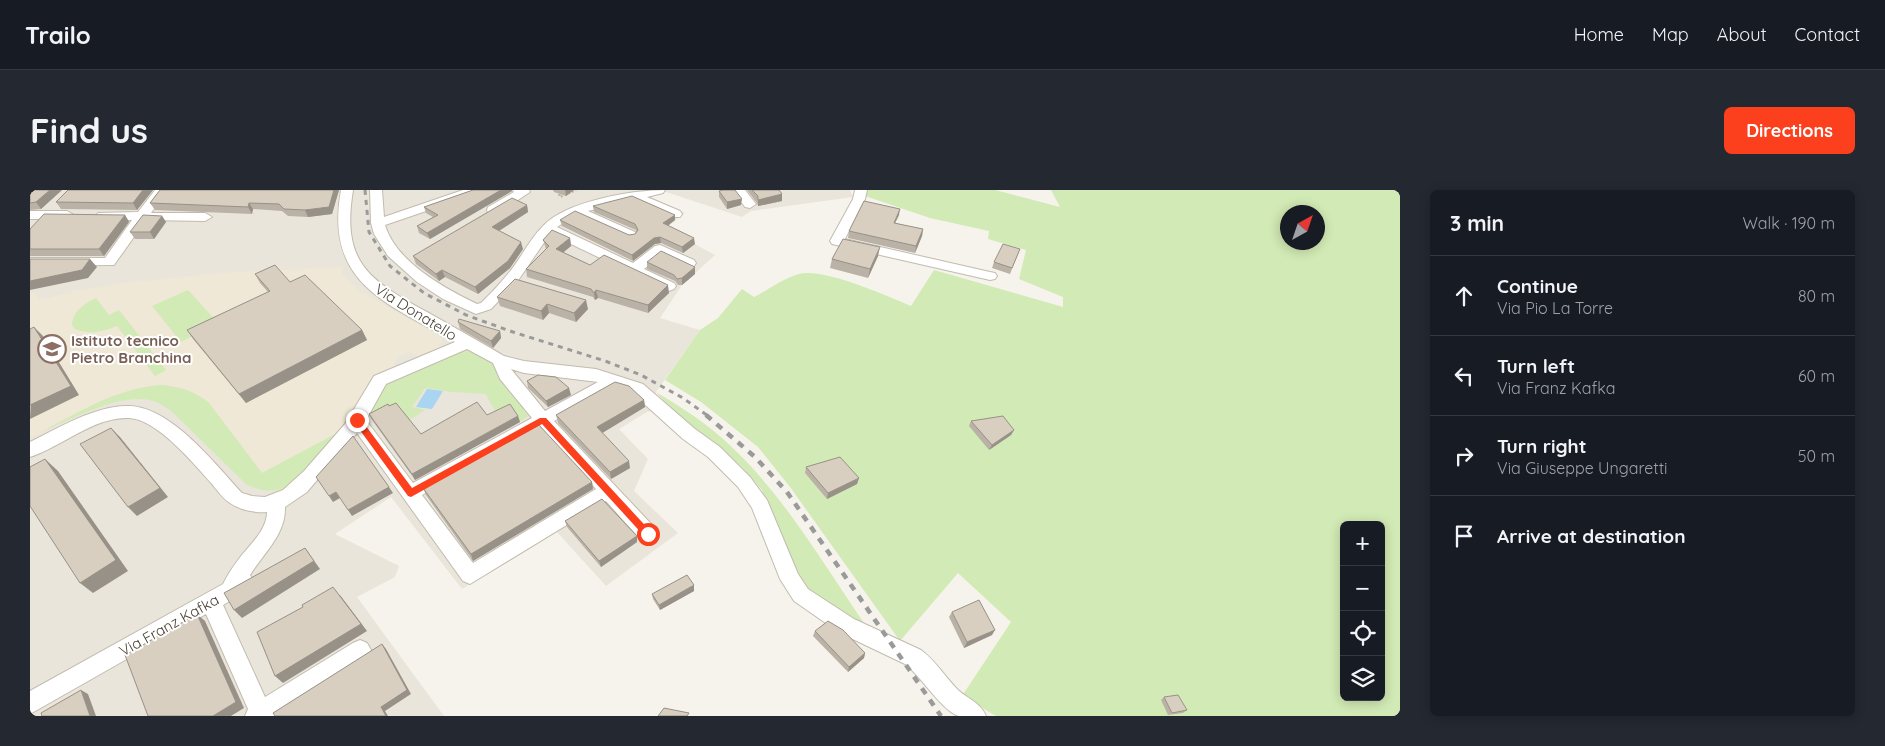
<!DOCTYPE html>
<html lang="en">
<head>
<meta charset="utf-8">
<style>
	:root { --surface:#171b24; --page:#242831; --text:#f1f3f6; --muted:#9ea1a6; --line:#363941; --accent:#fc3f1d }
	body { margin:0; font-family:Quicksand,sans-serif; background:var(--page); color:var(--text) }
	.controls { position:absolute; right:15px; bottom:15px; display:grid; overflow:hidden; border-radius:8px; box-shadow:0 2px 12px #0003 }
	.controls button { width:45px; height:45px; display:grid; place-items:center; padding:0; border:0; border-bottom:1px solid var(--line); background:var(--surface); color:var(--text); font:25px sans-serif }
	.compass { position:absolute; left:1250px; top:15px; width:45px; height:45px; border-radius:50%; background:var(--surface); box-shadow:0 2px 12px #0003; rotate:40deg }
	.stop { position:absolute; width:15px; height:15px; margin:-11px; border:4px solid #fc3f1d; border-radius:50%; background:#fff }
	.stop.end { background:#fc3f1d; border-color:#fff; box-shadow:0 1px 5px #0008 }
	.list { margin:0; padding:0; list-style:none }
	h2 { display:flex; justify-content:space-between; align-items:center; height:65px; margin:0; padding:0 20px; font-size:21px }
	h2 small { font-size:16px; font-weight:400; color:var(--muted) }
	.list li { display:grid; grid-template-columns:32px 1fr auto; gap:15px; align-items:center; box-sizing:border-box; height:80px; padding:0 20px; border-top:1px solid var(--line) }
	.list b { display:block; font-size:19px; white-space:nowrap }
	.list p { margin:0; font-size:16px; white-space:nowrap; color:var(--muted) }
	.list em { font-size:16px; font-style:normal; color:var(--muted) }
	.icon { flex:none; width:28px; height:28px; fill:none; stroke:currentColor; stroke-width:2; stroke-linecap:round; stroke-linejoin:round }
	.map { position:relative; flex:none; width:1370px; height:526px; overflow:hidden; border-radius:8px }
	header { display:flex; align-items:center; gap:30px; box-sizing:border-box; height:70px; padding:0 25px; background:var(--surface); border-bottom:1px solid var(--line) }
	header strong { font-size:24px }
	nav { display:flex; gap:28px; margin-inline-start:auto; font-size:18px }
	.intro { display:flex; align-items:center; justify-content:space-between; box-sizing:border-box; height:120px; padding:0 30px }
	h1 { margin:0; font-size:35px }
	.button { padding:12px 22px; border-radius:8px; background:var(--accent); color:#fff; font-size:18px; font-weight:700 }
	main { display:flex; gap:30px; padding:0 30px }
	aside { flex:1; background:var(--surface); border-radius:8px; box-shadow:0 2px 12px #0003 }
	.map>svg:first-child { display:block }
	.residential { fill:#eae5da }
	.education { fill:#efe8d6 }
	.green { fill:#d2eab5; fill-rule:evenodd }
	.water { fill:#a9d4f2 }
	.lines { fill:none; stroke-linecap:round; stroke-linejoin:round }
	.minor-casing { stroke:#c2bbae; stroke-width:2 }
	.path { stroke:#c4b79f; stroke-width:2.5; stroke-dasharray:2 2; stroke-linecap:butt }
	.minor { fill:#fff; fill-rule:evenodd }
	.rail-far1 { stroke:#9a9a9a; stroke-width:3; stroke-dasharray:5 5; stroke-linecap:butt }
	.rail { stroke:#9a9a9a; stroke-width:4.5; stroke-dasharray:7 7; stroke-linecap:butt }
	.wall { fill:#bab2a6 }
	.shaded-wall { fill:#979187 }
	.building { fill:#d8cfc1; stroke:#979187 }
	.route { fill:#fc3f1d }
	.labels { text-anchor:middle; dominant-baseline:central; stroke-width:4; stroke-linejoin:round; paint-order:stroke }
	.street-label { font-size:15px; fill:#4b4439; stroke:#fff }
	.education-label { font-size:15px; font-weight:bold; fill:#785e54; stroke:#fff; text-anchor:start }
</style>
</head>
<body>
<header>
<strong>Trailo</strong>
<nav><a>Home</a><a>Map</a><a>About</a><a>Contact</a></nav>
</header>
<div class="intro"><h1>Find us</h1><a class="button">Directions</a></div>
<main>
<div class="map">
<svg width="1370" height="526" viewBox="0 0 1370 526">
	<rect width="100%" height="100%" fill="#f6f3ec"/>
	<polygon class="residential" points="0,0 820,0 823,7 721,21 712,27 636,2 621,7 655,23 635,38 685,65 652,95 630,128 670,140 626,202 625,220 617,222 589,239 618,269 604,301 648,343 576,396 527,342 432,399 361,307 305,344 369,376 365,387 327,407 414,526 0,526"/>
	<polygon class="education" points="313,77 312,84 331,102 411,147 413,151 409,154 413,158 391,167 379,162 368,166 364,178 350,184 338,193 327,219 311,241 232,283 179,213 166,204 156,199 132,195 105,199 76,208 0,248 0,104 3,102 11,110 45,101 94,93 193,83"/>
	<g class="green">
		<path d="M838,0H965L1030,17L1021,0H1370V526H966L932,506L981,432L928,383L870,451L760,297L728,257L671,212L635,190L670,140L688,128L712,99L724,107C738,100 754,88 769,84C792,77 858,106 881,116L904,80L1033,117V107L989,89L996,60L958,49L959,41L900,28L835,6ZM1258,22H1288V52H1258ZM1314,335H1351V507H1314Z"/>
		<polygon points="158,100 188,133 151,152 122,116"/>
		<path d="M66,108L79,125L89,120L136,180L125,186L87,136C72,142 60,145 45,139L42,135C43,121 55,113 66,108Z"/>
		<path d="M439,161L448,162L460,170L498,226L490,232C467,225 466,225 456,204L422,202L395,198L382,217L395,220L378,231L342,230L338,224L351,195L425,162Z"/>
		<path d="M132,195C150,197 165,201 179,213L232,283L311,241C302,250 293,258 286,267C265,293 252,310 217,295L140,220C133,216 127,211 119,210C86,204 41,230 11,242C49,222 87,198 132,195Z"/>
		<path d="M626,202C649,216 672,230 692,248C751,300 792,372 836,436L827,435L770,396L732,300L711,276L677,251L644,222Z"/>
	</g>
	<polygon class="water" points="397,199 413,201 402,219 386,217"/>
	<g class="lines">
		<defs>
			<g id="minor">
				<polygon points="125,0 137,0 121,23 175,23 182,27 175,31 116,30 84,75 0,76 0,68 75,68 102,30 73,30 66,26 68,23 108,22"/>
				<path d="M311,0H323C311,73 339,90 397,122C423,137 449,151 474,166L494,171L566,179L613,194L665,239L690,257L720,287L737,310L768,384L778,399L824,429L891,460C906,471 915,487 928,500C938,509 951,513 956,526C948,526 937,526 929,526C914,523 890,485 875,474L810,443L764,411L750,389L722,318L708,297L678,267L653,249L601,202L585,197L524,231L625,338L628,344L625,350L618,352L611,350L576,311L440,394L433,391L327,243L277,302L255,317C256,344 234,363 220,385L225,392L222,398L193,415L235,507L323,453L330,450L337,453L341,460L337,467L246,526H215L218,519L176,424L0,524V501L193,394C197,386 202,378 208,370C218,356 237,341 237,322C225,323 210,320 200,313C193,309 187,300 182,294C164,274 127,229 99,228C63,227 33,256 0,267V252C28,238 68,214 100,216C142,218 185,274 212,303L222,306L235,307L253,300L274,281L315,234L344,186L425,152C357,113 294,94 311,0ZM437,159L463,173L470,189L502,228L383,293L336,230L356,194ZM481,179L494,183L568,192L515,221ZM511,239L566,299L443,373L392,305Z"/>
				<path d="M340,0H352L354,27L433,0H451L449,3L355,35C366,72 414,98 447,114L451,113C460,104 469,95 477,85C490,70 499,50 513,36C536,11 603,0 635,0L633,3L617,7L650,21L652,24L650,27H640L603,10L558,21L605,42L607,45L605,48L600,49L546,25L527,37L603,73L625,56L630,55L664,70L666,73L664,76H654L631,65L614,79L644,93L646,96L644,99L639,101L520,44L487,92L461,119L446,124L413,109L387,92L358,66L344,44L341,33Z"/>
				<polygon points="483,0 499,0 500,2 468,23 458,23 457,20 458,17 484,2"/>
				<polygon points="702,0 715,0 726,14 720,18 715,17"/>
				<polygon points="825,0 837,0 835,9 815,49 960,82 965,83 967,86 965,89 960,90 802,54 800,51 823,9"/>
				<polygon points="0,21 37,21 44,25 37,29 0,29"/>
			</g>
		</defs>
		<use href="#minor" class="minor-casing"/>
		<polyline class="path" points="529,4 530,7 546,0"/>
		<use href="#minor" class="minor"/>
		<polyline class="rail-far1" points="335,0 339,42 360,76 394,103 436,125 483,142 575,171 611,185 653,208 678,226"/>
		<polyline class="rail" points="676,225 725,267 757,302 911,526"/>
	</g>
	<g class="wall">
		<polygon points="0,0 32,0 11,19 0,20"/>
		<polygon points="38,0 123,0 107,20 31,19 26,12"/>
		<polygon points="130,0 309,0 302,24 278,27 258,26 252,21 223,19 222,24 125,20 120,13"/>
		<polygon points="443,0 482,0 482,1 400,49 389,43 387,36 403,27 396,23 394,17"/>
		<polygon points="523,0 544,0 536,6 524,2"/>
		<polygon points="717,0 749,0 752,4 752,11 728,16 727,13"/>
		<polygon points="689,1 711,15 697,19 689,7"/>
		<polygon points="497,15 498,22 469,41 493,59 480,78 448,104 415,87 409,91 386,74 383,66"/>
		<polygon points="563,16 645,30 638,36 665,54 653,63 631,53 625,54 603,71 532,36 530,30 599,45 605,44 606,42 606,40 564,22"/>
		<polygon points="95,25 99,32 74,66 0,66 0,39"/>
		<polygon points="869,25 865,33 893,39 892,46 885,63 818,48 819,41"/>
		<polygon points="132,26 136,32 124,49 105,49 100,42"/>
		<polygon points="540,48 541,56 533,62 560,75 639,103 618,123 568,108 565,110 563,107 497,87 496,79 516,59 513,50"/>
		<polygon points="990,59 980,84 962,78 964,72"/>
		<polygon points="848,66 838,88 800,78 802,69"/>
		<polygon points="617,72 665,84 652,95 648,95 645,91 617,79"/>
		<polygon points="225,84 260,92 332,140 337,150 216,213 163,149 157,140 238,102 230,93"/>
		<polygon points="467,107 558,119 546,132 519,123 513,130 470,116"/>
		<polygon points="428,132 470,141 471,148 463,158 430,139"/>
		<polygon points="497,191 541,205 518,217 498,198"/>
		<polygon points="614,210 615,217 572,243 600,278 581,289 528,233 526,225"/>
		<polygon points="359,216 391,244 457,225 488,226 490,232 385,290 342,230 339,224"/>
		<polygon points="941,231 984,240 981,245 959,260 939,236"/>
		<polygon points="776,277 829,288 827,294 797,309 775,283"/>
		<polygon points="562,292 563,299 443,371 396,305 393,298"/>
		<polygon points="535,331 607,346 607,352 571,377 537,337"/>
		<polygon points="664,401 630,420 623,409 622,404"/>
		<polygon points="922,422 962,445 934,458 919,427"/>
		<polygon points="785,441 835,463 834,468 818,482 783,446"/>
		<polygon points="1134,507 1157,520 1153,523 1138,525 1131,510"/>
	</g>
	<g class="shaded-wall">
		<polygon points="20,0 32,0 11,19 6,12"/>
		<polygon points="113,0 123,0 107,20 103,13"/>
		<polygon points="304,0 309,0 302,24 278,27 275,20"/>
		<polygon points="471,0 482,0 482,1 400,49 397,43"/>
		<polygon points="535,0 544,0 536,6"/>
		<polygon points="752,4 752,11 728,16 728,10"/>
		<polygon points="712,9 711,15 697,19 697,12"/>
		<polygon points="219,13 223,19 222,24 218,17"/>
		<polygon points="497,15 498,22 464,44 462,37"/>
		<polygon points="870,19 869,25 862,39 864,33"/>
		<polygon points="95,25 99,32 74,66 69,59"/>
		<polygon points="645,25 645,30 633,39 633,33"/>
		<polygon points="132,26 136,32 124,49 120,42"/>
		<polygon points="893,39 892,46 885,63 886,56"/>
		<polygon points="630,47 631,53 625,54 603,71 602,65 624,48"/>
		<polygon points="540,48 541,56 528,67 526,59"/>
		<polygon points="664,48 665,54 653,63 652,57"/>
		<polygon points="491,52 493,59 480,78 448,104 445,97"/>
		<polygon points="850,57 848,66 838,88 840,79"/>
		<polygon points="60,69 67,77 58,88 0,100 0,91"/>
		<polygon points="665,77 665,84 652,95 652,88"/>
		<polygon points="412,80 415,87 409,91 406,84"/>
		<polygon points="638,95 639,103 618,123 618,115"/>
		<polygon points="566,100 568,108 565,110 564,103"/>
		<polygon points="556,110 558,119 546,132 544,123"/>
		<polygon points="517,114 519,123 513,130 511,121"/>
		<polygon points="4,137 13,146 49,205 0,229"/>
		<polygon points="332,140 337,150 216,213 209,204"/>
		<polygon points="470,141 471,148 463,158 461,151"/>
		<polygon points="539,198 541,205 518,217 516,211"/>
		<polygon points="614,210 615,217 569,245 567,237"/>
		<polygon points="488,226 490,232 385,290 382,284"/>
		<polygon points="81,238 90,247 138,307 107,326 98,317"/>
		<polygon points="984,240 981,245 959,260 962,255"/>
		<polygon points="15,269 28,281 98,381 63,403 50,393"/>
		<polygon points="599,271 600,278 581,289 580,282"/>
		<polygon points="829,288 827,294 797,309 798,303"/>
		<polygon points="562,292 563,299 443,371 441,364"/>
		<polygon points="359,297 363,303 322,326 318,320"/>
		<polygon points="306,302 310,308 303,312 299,306"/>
		<polygon points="607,346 607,352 571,377 569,371"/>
		<polygon points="275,358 290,379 212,428 204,420"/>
		<polygon points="664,395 664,401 630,420 629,415"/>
		<polygon points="310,405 337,441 253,493 245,486"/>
		<polygon points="167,424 175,431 214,518 201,526 183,526"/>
		<polygon points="965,440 962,445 934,458 937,452"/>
		<polygon points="352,454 356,459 381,504 355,521 358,526 356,526 351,517"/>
		<polygon points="835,463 834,468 818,482 819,477"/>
		<polygon points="51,500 58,504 66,526 60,526"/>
	</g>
	<g class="building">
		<polygon points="0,0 20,0 6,12 0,13"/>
		<polygon points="38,0 113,0 103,13 26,12"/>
		<polygon points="130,0 304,0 299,17 275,20 254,19 249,14 219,13 218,17 120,13"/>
		<polygon points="443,0 471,0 397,43 387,36 408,25 394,17"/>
		<polygon points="693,0 705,0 712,9 697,12 689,1"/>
		<polygon points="722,0 749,0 752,4 728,10 728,6"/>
		<polygon points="602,6 645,25 633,33 664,48 652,57 630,47 624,48 602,65 530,30 545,21 599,45 605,44 608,40 605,34 563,16"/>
		<polygon points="482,8 497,15 462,37 491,52 478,71 445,97 412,80 406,84 383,66"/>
		<polygon points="834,11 870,19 864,33 893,39 886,56 819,41"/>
		<polygon points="14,24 95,25 69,59 0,59 0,39"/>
		<polygon points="113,25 132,26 120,42 100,42"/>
		<polygon points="522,40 540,48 526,59 560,75 574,65 638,95 618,115 566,100 564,103 561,99 496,79 519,56 513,50"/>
		<polygon points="813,49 850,57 840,79 802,69"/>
		<polygon points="973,54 990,59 982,78 964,72"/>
		<polygon points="631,61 665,77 652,88 647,89 644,85 617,72"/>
		<polygon points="0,69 60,69 52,80 0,91"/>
		<polygon points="245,75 260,92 275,85 332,140 209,204 157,140 240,101 225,84"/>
		<polygon points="485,89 556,110 544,123 517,114 511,121 467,107"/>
		<polygon points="429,129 470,141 461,151 428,132"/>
		<polygon points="4,137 41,196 0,215 0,139"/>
		<polygon points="508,185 526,187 539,198 516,211 497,191"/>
		<polygon points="585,192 599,196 614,210 567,237 599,271 580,282 526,225"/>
		<polygon points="447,212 457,225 480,214 488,226 382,284 339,224 358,214 359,216 366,213 391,244"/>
		<polygon points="973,226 984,240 962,255 941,231"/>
		<polygon points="509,235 562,292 441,364 393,298"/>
		<polygon points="81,238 130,298 98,317 50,254"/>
		<polygon points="323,246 359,297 318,320 306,302 299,306 286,287"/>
		<polygon points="810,267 829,288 798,303 776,277"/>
		<polygon points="15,269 86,370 50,393 0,316 0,277"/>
		<polygon points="572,309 607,346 569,371 535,331"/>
		<polygon points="275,358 284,371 204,420 194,403"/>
		<polygon points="657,385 664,395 629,415 622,404"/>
		<polygon points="303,397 331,434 245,486 227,442 273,417 272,415"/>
		<polygon points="949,410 965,440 937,452 922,422"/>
		<polygon points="167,424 206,512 183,526 118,526 95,465"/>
		<polygon points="798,431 813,440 835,463 819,477 785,441"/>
		<polygon points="352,454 377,500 351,517 356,526 245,526 243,523"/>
		<polygon points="51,500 60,526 12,526 11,523"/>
		<polygon points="1148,505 1157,520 1142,523 1134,507"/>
		<polygon points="634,518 659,523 657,526 628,526"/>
	</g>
	<polygon class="route" points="327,227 330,228 382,298 510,228 516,228 623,344 621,347 615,347 512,234 381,307 378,306 324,232 323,230"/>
	<defs>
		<symbol id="school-ring" viewBox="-11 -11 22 22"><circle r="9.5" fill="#fff" stroke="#8d6e63" stroke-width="1.5"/><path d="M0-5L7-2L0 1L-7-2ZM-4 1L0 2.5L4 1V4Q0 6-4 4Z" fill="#8d6e63"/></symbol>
	</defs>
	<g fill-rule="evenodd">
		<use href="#school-ring" x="6" y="143" width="32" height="32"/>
	</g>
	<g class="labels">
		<g class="street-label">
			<text transform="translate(386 122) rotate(32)">Via Donatello</text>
			<text transform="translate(139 435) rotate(-29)">Via Franz Kafka</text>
		</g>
		<g class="education-label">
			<text x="41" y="150">Istituto tecnico<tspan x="41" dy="17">Pietro Branchina</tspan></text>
		</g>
	</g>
</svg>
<div class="controls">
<button>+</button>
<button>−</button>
<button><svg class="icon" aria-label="locate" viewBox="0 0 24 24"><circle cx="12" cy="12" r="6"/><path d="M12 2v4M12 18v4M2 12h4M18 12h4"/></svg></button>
<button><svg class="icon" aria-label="layers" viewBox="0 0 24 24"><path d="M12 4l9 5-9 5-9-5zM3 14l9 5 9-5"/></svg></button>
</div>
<svg class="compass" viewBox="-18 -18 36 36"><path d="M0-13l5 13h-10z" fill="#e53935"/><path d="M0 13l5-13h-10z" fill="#9ea1a6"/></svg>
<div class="stop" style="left:618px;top:344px"></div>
<div class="stop end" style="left:327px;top:230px"></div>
</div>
<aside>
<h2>3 min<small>Walk · 190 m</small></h2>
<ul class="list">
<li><svg class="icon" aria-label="ahead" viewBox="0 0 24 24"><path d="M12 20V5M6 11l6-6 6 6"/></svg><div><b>Continue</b><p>Via Pio La Torre</p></div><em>80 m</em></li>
<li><svg class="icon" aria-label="left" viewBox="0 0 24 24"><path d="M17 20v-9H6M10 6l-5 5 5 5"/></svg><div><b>Turn left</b><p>Via Franz Kafka</p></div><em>60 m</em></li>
<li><svg class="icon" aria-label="right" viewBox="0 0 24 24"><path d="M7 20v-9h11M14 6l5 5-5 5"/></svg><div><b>Turn right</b><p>Via Giuseppe Ungaretti</p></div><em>50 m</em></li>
<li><svg class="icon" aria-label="arrive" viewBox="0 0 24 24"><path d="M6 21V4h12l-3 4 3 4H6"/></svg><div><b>Arrive at destination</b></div></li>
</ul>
</aside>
</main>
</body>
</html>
